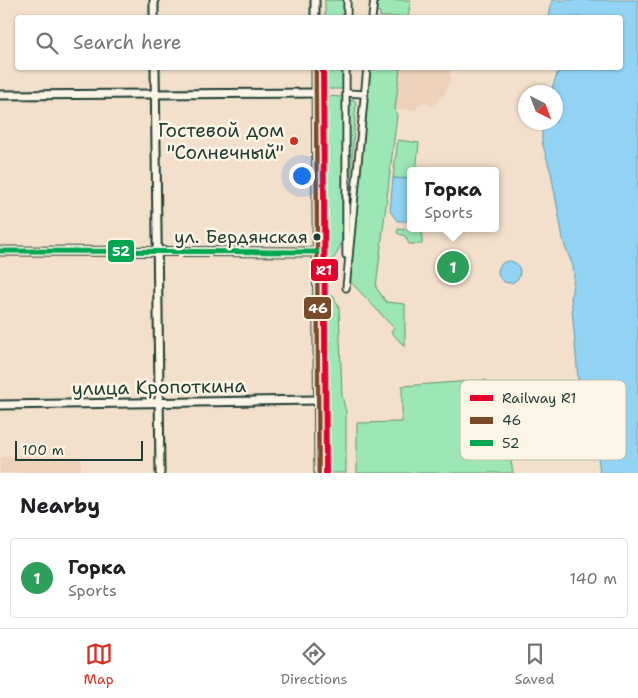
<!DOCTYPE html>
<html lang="en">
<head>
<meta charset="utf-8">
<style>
	:root { --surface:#fff; --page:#f2f2f2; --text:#202124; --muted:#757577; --line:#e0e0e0; --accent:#d93025 }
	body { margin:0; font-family:"Shantell Sans",sans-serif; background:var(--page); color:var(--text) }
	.compass { position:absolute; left:518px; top:85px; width:45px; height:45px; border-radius:50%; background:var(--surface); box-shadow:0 1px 4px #0004; rotate:138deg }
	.scale { position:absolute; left:15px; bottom:12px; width:128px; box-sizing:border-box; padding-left:5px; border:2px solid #1f3d34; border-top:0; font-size:14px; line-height:18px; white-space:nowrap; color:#1f3d34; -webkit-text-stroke:4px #fcf5e5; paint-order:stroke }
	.you { position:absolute; left:301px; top:175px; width:18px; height:18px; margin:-12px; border:4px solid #fff; border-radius:50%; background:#1a73e8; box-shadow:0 0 0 8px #1a73e833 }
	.badge { display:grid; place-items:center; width:32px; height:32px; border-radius:50%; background:var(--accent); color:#fff; font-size:16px; font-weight:700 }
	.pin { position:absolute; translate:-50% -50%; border:2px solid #fff; box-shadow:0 1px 5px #0006 }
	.popup { position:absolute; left:407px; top:167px; width:92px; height:65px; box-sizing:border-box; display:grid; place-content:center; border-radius:5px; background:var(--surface); filter:drop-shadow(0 1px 4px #0005); font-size:16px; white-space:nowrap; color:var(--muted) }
	.popup b { font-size:19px; color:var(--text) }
	.popup::after { content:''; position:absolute; left:50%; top:100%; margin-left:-10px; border:10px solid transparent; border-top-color:var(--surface) }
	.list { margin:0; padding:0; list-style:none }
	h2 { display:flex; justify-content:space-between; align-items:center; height:65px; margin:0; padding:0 20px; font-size:21px }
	h2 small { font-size:16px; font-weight:400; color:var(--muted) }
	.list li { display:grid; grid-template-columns:32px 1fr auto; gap:15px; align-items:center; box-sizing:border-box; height:80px; margin:0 10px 10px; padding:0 10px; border:1px solid var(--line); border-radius:5px }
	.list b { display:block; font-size:19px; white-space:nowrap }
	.list p { margin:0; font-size:16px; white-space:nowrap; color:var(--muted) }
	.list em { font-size:16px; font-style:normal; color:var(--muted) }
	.icon { flex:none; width:28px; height:28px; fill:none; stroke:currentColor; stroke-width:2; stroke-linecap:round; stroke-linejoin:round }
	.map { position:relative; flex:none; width:638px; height:473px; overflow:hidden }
	.search { position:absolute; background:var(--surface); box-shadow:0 1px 4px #0004; left:15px; right:15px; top:15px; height:55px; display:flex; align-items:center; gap:12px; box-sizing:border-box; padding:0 18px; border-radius:5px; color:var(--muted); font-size:19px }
	.sheet { height:155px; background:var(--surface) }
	nav { display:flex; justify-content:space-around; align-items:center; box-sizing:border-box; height:70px; border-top:1px solid var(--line); background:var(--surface); font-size:14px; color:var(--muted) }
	nav a { display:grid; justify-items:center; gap:2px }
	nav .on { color:var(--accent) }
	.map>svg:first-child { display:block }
	.built { fill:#edd1ba }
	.green { fill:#9de6b5; stroke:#5e9274 }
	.water { fill:#92d3f4; stroke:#6497a7 }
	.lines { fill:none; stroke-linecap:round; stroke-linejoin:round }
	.pedestrian-casing { stroke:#1f3d34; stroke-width:9 }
	.minor-casing { stroke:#1f3d34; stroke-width:11 }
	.pedestrian { stroke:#fcf5e5; stroke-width:5.5 }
	.minor { stroke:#fcf5e5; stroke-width:7 }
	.bus-1-casing { stroke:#fcf5e5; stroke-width:9 }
	.bus-2-casing { stroke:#fcf5e5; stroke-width:9 }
	.bus-1 { stroke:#7a4b2a; stroke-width:5 }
	.bus-2 { stroke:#00a651; stroke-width:5 }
	.rail-1-casing { stroke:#fcf5e5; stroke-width:10 }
	.rail-1 { stroke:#e4002b; stroke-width:6 }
	.poi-dot { fill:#c8321e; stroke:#fcf5e5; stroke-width:2 }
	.bus-dot { fill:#1f3d34; stroke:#fcf5e5; stroke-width:2 }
	.labels { text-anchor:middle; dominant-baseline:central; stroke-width:5; stroke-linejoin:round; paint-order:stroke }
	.bus-label { font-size:18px; fill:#1f3d34; stroke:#fcf5e5; text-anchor:end }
	.poi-label { font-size:19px; fill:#1f3d34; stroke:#fcf5e5; text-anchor:end }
	.street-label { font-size:19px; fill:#1f3d34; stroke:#fcf5e5 }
	.key { fill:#fcf5e5; stroke:#babeb0; stroke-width:1 }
	.key-label { font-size:14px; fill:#1f3d34 }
	.line-badge { stroke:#fcf5e5; stroke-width:2 }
	.badge-label { font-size:14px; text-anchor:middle; font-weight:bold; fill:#fff }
</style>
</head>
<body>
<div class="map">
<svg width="638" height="473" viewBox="0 0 638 473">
	<rect width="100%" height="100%" fill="#f3e0cc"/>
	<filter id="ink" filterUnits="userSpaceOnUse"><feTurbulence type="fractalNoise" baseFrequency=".02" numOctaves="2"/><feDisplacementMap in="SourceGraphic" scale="10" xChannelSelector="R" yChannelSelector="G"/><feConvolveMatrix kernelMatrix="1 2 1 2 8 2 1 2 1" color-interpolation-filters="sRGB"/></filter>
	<g filter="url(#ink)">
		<g class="built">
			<polygon points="400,68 450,68 450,80 444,95 431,107 427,101 416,106 418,110 395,110"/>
			<polygon points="81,456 81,473 0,473 0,457"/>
		</g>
		<g class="green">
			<rect x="325" y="0" width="19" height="17"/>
			<polygon points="377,0 411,0 408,17 380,17 380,12 376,11"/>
			<rect x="325" y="68" width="18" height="21"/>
			<polygon points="369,68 400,68 395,110 397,115 376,287 386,302 405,304 405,347 391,332 394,328 350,281"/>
			<polygon points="321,94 322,94 324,243 321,241"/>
			<path d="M324,96L343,97L342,240C339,250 336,259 326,264Z"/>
			<polygon points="353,99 356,102 350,188 348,189 349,102"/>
			<polygon points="398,140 419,143 416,171 410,171 410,192 408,191 409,179 393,178"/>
			<polygon points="414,228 422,228 422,244 409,244 405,236 397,233 398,229 412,230"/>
			<polygon points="329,295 334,297 339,308 342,396 346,412 346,473 327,473 327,300"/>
			<polygon points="486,380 509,449 513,473 357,473 357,423 402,422 402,386"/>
		</g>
		<g class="water">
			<polygon points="552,0 638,0 638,473 600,473 596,442 580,402 571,297 574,278 573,266 564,244 551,173 542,142 542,123 556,122 556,92 551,92 559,68 620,68 620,18 549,17"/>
			<polygon points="393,178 409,179 409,221 397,221 390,211"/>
			<circle cx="509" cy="272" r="11"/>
		</g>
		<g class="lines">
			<defs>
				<g id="pedestrian">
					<polyline points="347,18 347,0"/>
					<polyline points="372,18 374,0"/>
					<polyline points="346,93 364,94"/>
					<polyline points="346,255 346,68"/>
					<polyline points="346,288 367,68"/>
				</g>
				<g id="minor">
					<polyline points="154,0 154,18"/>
					<polyline points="315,0 315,18"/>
					<polyline points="155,68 160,473"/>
					<polyline points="316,68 319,473"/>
					<polyline points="0,95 316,93"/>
					<polyline points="0,251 317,252"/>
					<polyline points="0,405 318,400"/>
				</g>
			</defs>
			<use href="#pedestrian" class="pedestrian-casing"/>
			<use href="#minor" class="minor-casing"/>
			<use href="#pedestrian" class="pedestrian"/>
			<use href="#minor" class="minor"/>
			<defs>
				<polyline id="bus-1" points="316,68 319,473"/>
				<polyline id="bus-2" points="0,251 317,252"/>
			</defs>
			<use href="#bus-1" class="bus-1-casing"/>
			<use href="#bus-2" class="bus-2-casing"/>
			<use href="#bus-1" class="bus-1"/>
			<use href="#bus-2" class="bus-2"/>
			<defs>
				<polyline id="rail-1" points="323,68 326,473"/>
			</defs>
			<use href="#rail-1" class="rail-1-casing"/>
			<use href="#rail-1" class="rail-1"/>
		</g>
	</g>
	<circle class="poi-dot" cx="294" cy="141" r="5"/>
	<circle class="bus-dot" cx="317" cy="237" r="4.5"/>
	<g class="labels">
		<g class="bus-label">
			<text x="308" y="237">ул. Бердянская</text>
		</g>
		<g class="poi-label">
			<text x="284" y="130">Гостевой дом<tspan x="284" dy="22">"Солнечный"</tspan></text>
		</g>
		<g class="street-label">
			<text transform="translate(159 387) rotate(-1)">улица Кропоткина</text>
		</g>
	</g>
	<rect x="460" y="380" width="166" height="80" rx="8" class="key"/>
	<rect x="470" y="395" width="23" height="6" fill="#e4002b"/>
	<rect x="470" y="417" width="23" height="7" fill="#7a4b2a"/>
	<rect x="470" y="440" width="23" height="6" fill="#00a651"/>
	<g class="key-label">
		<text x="502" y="403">Railway R1</text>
		<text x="502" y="425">46</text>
		<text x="502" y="448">52</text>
	</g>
	<g class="line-badge">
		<rect x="107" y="239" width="28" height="24" rx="5" fill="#00a651"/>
		<rect x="310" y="258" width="29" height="24" rx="5" fill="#e4002b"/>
		<rect x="303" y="296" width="29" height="24" rx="5" fill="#7a4b2a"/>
	</g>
	<g class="badge-label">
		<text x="121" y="256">52</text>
		<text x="324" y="275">R1</text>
		<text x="318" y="313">46</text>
	</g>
</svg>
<svg class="compass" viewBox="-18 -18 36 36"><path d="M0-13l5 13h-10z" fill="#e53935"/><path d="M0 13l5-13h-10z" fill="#757577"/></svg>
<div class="scale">100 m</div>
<div class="you"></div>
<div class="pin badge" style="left:453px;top:267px;background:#2e9e5b">1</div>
<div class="popup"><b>Горка</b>Sports</div>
<div class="search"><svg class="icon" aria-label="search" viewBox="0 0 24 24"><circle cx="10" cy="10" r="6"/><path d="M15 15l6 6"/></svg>Search here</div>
</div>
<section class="sheet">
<h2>Nearby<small></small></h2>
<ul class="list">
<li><span class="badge" style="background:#2e9e5b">1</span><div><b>Горка</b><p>Sports</p></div><em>140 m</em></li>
</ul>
</section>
<nav>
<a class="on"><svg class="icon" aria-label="map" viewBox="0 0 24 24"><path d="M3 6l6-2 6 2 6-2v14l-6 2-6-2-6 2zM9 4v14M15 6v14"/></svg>Map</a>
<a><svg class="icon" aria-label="directions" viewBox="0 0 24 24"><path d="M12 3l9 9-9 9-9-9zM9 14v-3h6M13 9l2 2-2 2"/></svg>Directions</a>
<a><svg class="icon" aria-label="saved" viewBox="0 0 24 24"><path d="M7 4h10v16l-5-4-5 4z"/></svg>Saved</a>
</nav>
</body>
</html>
